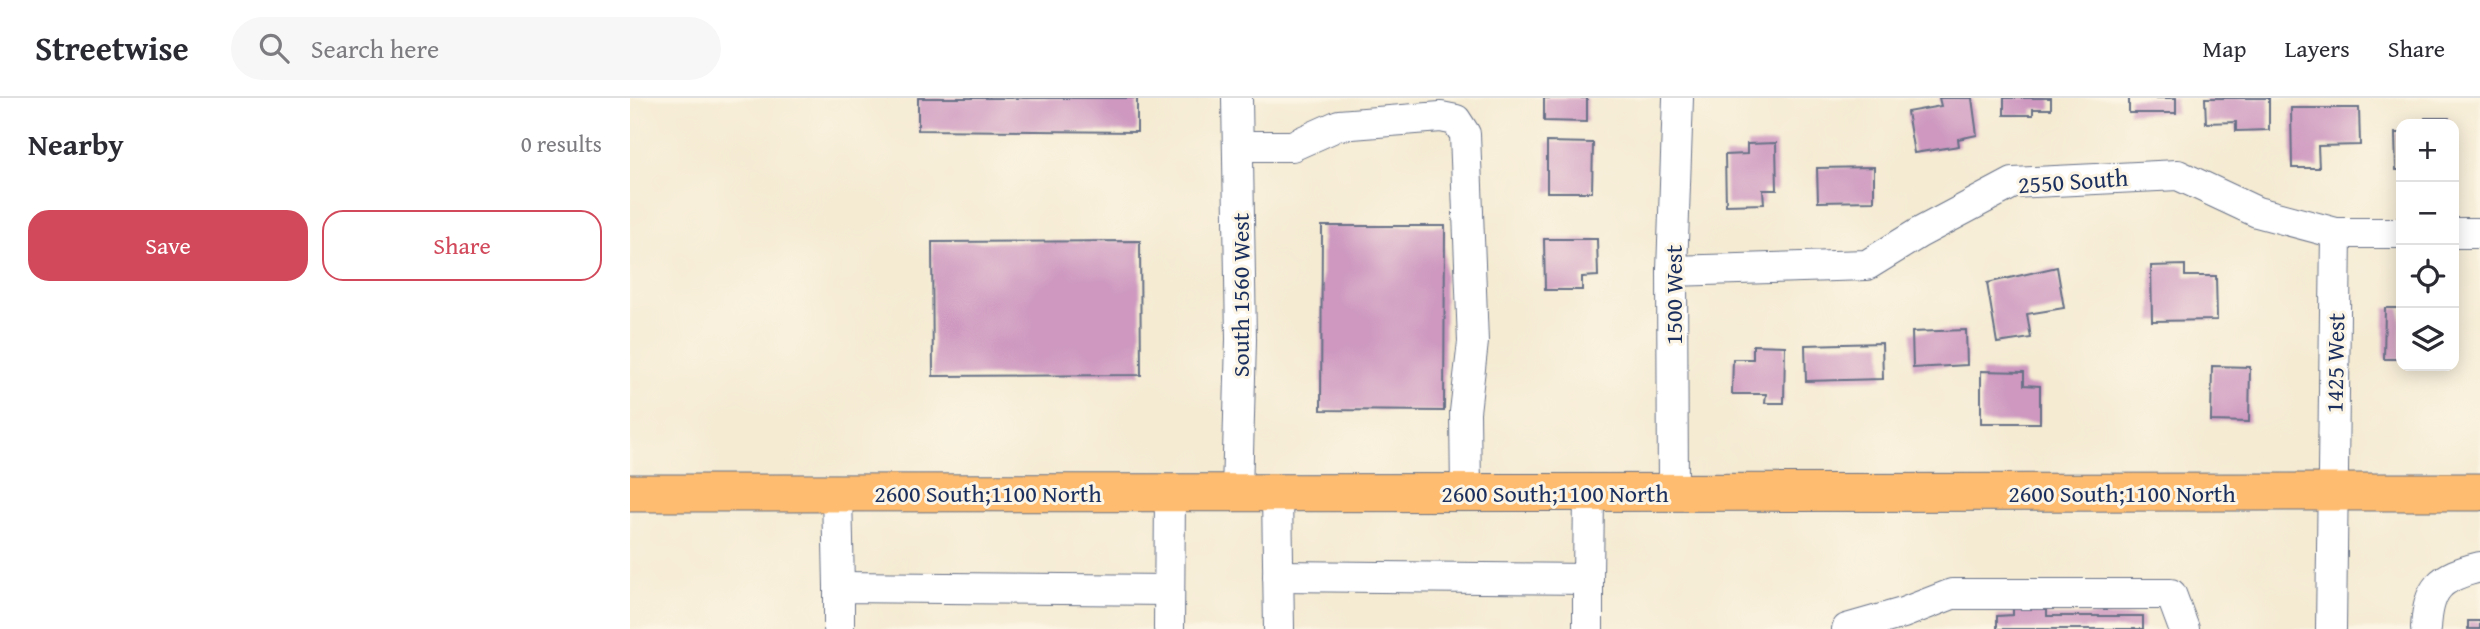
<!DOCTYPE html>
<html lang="en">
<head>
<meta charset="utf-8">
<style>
	:root { --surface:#fff; --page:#f7f7f7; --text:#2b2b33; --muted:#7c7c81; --line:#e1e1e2; --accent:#d1495b }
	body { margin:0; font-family:"Gentium Book Plus",serif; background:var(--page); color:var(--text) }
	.controls { position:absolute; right:21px; top:21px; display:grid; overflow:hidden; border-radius:14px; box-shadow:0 4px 18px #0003 }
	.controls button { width:63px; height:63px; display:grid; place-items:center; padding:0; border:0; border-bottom:2px solid var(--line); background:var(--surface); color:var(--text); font:35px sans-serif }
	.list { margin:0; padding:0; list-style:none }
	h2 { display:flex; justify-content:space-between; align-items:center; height:91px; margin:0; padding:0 28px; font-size:30px }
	h2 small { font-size:23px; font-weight:400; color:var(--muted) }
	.actions { display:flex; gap:14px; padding:21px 28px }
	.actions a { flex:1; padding:16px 0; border:2px solid var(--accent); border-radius:21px; text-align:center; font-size:24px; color:var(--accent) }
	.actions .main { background:var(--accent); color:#fff }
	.icon { flex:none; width:38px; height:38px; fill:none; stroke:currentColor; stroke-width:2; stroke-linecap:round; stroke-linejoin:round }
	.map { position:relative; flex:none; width:1850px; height:531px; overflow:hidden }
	header { display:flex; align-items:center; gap:42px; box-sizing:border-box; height:98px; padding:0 35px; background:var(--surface); border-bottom:2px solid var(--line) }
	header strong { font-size:33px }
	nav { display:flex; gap:38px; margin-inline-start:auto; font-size:24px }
	.search { width:490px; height:63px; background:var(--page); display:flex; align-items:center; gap:18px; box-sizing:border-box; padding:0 24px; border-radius:38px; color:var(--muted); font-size:26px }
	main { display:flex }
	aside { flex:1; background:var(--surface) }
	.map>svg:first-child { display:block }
	.building { fill:#ce98c0 }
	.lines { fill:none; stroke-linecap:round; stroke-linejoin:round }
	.minor-casing { stroke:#677187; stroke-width:32 }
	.major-casing { stroke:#677187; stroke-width:39 }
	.minor { stroke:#fff; stroke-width:30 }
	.major { stroke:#fdbc6f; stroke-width:37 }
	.labels { text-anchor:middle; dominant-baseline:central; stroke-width:6; stroke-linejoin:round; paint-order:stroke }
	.street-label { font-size:24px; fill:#1b2f5e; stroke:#fcf5e5 }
</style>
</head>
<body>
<header>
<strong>Streetwise</strong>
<div class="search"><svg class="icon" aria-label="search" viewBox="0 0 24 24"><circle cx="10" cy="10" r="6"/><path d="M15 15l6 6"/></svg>Search here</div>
<nav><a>Map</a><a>Layers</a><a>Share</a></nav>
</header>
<main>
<aside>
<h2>Nearby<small>0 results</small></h2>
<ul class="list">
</ul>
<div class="actions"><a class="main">Save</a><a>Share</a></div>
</aside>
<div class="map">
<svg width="1850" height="531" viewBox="0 0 1850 531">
	<rect width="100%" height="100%" fill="#fcf5e5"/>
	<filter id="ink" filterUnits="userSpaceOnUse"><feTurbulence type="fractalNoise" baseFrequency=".0143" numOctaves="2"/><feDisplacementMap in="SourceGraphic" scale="14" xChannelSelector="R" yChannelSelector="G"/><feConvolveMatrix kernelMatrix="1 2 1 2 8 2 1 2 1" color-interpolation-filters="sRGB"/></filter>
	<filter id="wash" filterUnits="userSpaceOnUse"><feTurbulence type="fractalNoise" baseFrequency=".00686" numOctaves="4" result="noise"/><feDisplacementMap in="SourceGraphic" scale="28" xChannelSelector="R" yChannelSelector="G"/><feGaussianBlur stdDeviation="1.57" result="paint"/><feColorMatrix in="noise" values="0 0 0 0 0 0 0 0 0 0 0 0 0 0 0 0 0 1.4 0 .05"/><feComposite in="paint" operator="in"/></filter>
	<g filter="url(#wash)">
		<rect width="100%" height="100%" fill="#f5ebd3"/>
		<g id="blocks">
			<g class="building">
				<polygon points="288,0 507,0 507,34 288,32"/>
				<polygon points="914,0 957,0 957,24 914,23"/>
				<polygon points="1309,0 1342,0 1347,37 1328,41 1329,48 1284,55 1277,14 1311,8"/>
				<polygon points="1374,0 1421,0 1421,11 1403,11 1403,17 1374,17"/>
				<rect x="1499" y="0" width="47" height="15"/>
				<polygon points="1575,0 1639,0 1639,32 1606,33 1606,24 1576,25"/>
				<polygon points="1661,10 1729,10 1730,47 1688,48 1689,70 1662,70"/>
				<rect x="1795" y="20" width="24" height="6"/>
				<polygon points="1765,35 1771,35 1771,72 1766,72"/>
				<polygon points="917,44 963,45 962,94 917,94"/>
				<polygon points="1146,45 1147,92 1133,92 1134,106 1096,107 1095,57 1117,56 1117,46"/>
				<polygon points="1244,69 1244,103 1188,104 1187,70"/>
				<polygon points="692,128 815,128 814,313 691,312"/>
				<polygon points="914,141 967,141 968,178 952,179 952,192 915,192"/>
				<polygon points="510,143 511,277 303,278 302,144"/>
				<polygon points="1555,167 1555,178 1586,178 1587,222 1522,223 1521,168"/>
				<polygon points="1427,169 1434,210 1397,216 1401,240 1367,245 1357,185"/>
				<polygon points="1755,210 1771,210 1771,261 1754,261"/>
				<polygon points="1336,232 1337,267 1283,270 1282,234"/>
				<polygon points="1252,245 1253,281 1176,283 1175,247"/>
				<polygon points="1123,247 1155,248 1154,305 1135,305 1136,296 1102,296 1103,261 1123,261"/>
				<polygon points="1582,268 1620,269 1619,324 1581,323"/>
				<polygon points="1351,273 1394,274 1394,287 1410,288 1410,325 1351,325"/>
				<polygon points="1383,511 1417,511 1417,518 1513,518 1513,531 1367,531 1367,518 1383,517"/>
				<rect x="1838" y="523" width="12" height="8"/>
			</g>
		</g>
	</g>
	<g filter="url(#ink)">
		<use href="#blocks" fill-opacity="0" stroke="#677187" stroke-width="2"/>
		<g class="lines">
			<defs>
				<g id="minor">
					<polyline points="609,48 662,48 709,27 811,19 826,22 835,36 843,244 835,314 836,395"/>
					<polyline points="1824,135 1850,135"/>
					<polyline points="1042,173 1237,167 1289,135 1383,85 1548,77 1627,114 1706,135 1771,135"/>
					<polyline points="207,395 209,489"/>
					<polyline points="607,395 611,241 607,0"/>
					<polyline points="647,395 649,531"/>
					<polyline points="1043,395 1042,173 1048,0"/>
					<polyline points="648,478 958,481 959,395"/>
					<polyline points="958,481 958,531"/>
					<polyline points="209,531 209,489 539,492"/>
					<polyline points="539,531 540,395"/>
					<polyline points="1217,531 1273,515 1322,496 1541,496 1554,531"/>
					<polyline points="1701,531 1706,135"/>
					<path d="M1796,531C1798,489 1810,479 1850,469"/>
				</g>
				<polyline id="major" points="0,395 1850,394"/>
			</defs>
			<use href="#minor" class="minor-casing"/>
			<use href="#major" class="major-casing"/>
			<use href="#minor" class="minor"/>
			<use href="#major" class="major"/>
		</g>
	</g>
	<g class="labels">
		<g class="street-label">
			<text transform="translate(1443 83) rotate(-4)">2550 South</text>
			<text transform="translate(610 197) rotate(-90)">South 1560 West</text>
			<text transform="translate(1043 197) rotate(-90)">1500 West</text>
			<text transform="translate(1705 265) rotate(-89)">1425 West</text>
			<text x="358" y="395">2600 South;1100 North</text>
			<text x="925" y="395">2600 South;1100 North</text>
			<text x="1492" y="395">2600 South;1100 North</text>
		</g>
	</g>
</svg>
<div class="controls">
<button>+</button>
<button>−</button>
<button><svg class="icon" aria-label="locate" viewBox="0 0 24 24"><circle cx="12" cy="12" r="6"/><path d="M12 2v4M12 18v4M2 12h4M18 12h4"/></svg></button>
<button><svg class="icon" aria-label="layers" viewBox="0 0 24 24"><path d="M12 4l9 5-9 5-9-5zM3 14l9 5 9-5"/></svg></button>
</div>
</div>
</main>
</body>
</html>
